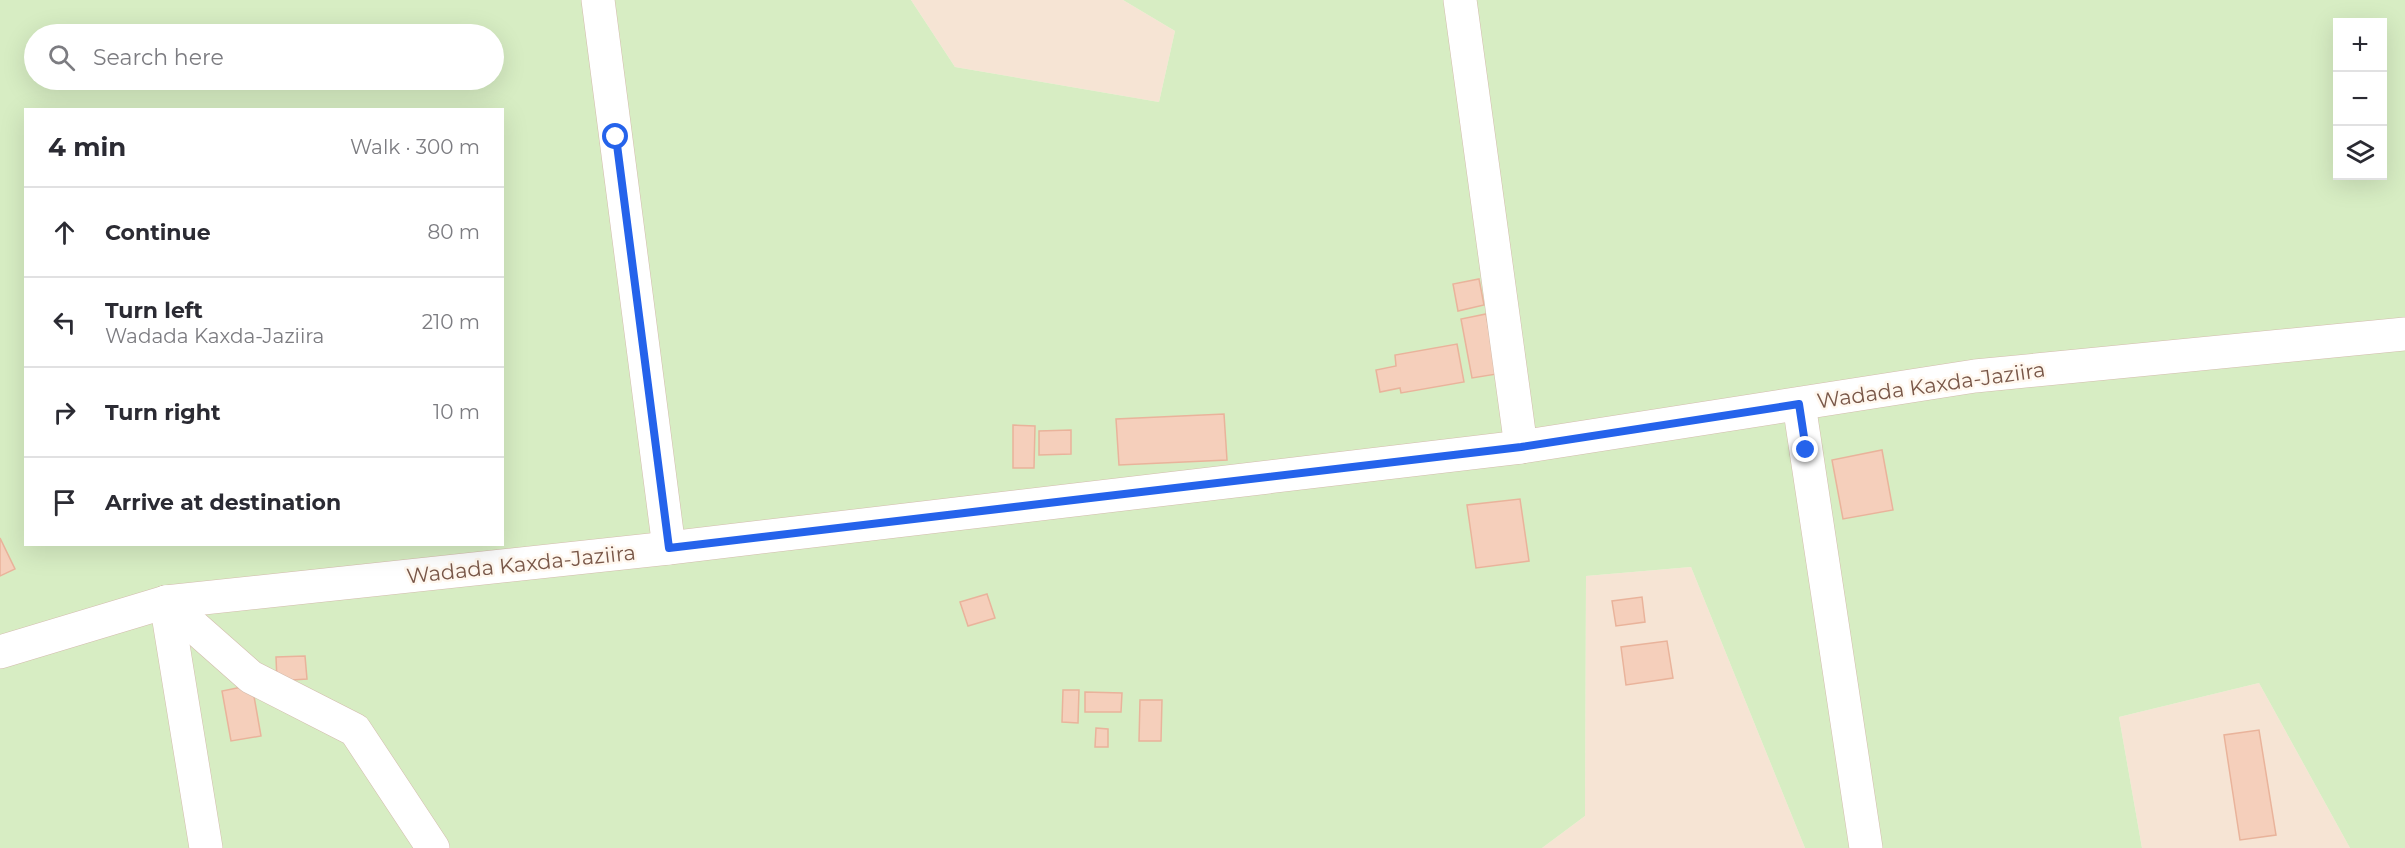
<!DOCTYPE html>
<html lang="en">
<head>
<meta charset="utf-8">
<style>
	:root { --surface:#fff; --page:#f7f7f7; --text:#2b2b33; --muted:#7c7c81; --line:#e1e1e2 }
	body { margin:0; font-family:Montserrat,sans-serif; background:var(--page); color:var(--text) }
	.controls { position:absolute; right:18px; top:18px; display:grid; overflow:hidden; border-radius:0px; box-shadow:0 6px 24px #0002 }
	.controls button { width:54px; height:54px; display:grid; place-items:center; padding:0; border:0; border-bottom:2px solid var(--line); background:var(--surface); color:var(--text); font:30px sans-serif }
	.stop { position:absolute; width:18px; height:18px; margin:-14px; border:4px solid #2563eb; border-radius:50%; background:#fff }
	.stop.end { background:#2563eb; border-color:#fff; box-shadow:0 2px 6px #0008 }
	.list { margin:0; padding:0; list-style:none }
	h2 { display:flex; justify-content:space-between; align-items:center; height:78px; margin:0; padding:0 24px; font-size:26px }
	h2 small { font-size:20px; font-weight:400; color:var(--muted) }
	.list li { display:grid; grid-template-columns:39px 1fr auto; gap:18px; align-items:center; box-sizing:border-box; height:90px; padding:0 24px; border-top:2px solid var(--line) }
	.list b { display:block; font-size:22px; white-space:nowrap }
	.list p { margin:0; font-size:20px; white-space:nowrap; color:var(--muted) }
	.list em { font-size:20px; font-style:normal; color:var(--muted) }
	.icon { flex:none; width:33px; height:33px; fill:none; stroke:currentColor; stroke-width:2; stroke-linecap:round; stroke-linejoin:round }
	.map { position:relative; flex:none; width:2405px; height:848px; overflow:hidden }
	.search { position:absolute; background:var(--surface); box-shadow:0 6px 24px #0002; left:24px; top:24px; width:480px; height:66px; display:flex; align-items:center; gap:15px; box-sizing:border-box; padding:0 21px; border-radius:33px; color:var(--muted); font-size:22px }
	.panel { position:absolute; background:var(--surface); box-shadow:0 6px 24px #0002; left:24px; top:108px; width:480px; height:438px; border-radius:0px }
	.map>svg:first-child { display:block }
	.residential { fill:#f6e4d4 }
	.green { fill:#d7edc3; fill-rule:evenodd }
	.building { fill:#f5cfbb; stroke:#e9b39b; stroke-width:1.5 }
	.lines { fill:none; stroke-linecap:round; stroke-linejoin:round }
	.minor-casing { stroke:#d3bcad; stroke-width:34 }
	.tertiary-casing { stroke:#d3bcad; stroke-width:34 }
	.minor { stroke:#fff; stroke-width:33 }
	.tertiary { stroke:#fff; stroke-width:33 }
	.route { stroke:#2563eb; stroke-width:8 }
	.labels { text-anchor:middle; dominant-baseline:central; stroke-width:5; stroke-linejoin:round; paint-order:stroke }
	.street-label { font-size:21px; fill:#795748; stroke:#fff7ee }
</style>
</head>
<body>
<div class="map">
<svg width="2405" height="848" viewBox="0 0 2405 848">
	<rect width="100%" height="100%" fill="#fef3e6"/>
	<g class="residential">
		<polygon points="911,0 1123,0 1175,31 1159,102 955,67"/>
		<polygon points="1691,567 1805,848 1542,848 1585,816 1586,576"/>
		<polygon points="2259,683 2350,848 2142,848 2119,717"/>
	</g>
	<path class="green" d="M0,0H911L955,67L1159,102L1175,31L1123,0H2405V848H2350L2259,683L2119,717L2142,848H1805L1691,567L1586,576L1585,816L1542,848H0ZM2338,22H2382V176H2338ZM34,34H494V80H34ZM26,110H502V544H26Z"/>
	<g class="building">
		<polygon points="1479,279 1484,305 1458,311 1453,284"/>
		<polygon points="1486,314 1497,374 1472,378 1461,319"/>
		<polygon points="1457,344 1464,382 1401,393 1400,388 1380,392 1376,370 1396,366 1395,355"/>
		<polygon points="1224,414 1227,460 1119,465 1116,419"/>
		<polygon points="1013,425 1035,426 1034,468 1013,468"/>
		<polygon points="1071,430 1071,454 1039,455 1039,431"/>
		<polygon points="1882,450 1893,510 1843,519 1832,460"/>
		<polygon points="1520,499 1529,561 1476,568 1467,505"/>
		<polygon points="0,538 15,569 0,576"/>
		<polygon points="987,594 995,618 968,626 960,602"/>
		<polygon points="1642,597 1645,622 1616,626 1612,601"/>
		<polygon points="1667,641 1673,678 1626,685 1621,647"/>
		<polygon points="305,656 307,679 277,681 276,657"/>
		<polygon points="252,685 261,736 231,741 222,691"/>
		<polygon points="1063,690 1079,690 1078,723 1062,722"/>
		<polygon points="1085,692 1122,693 1121,712 1085,712"/>
		<polygon points="1140,700 1162,700 1161,741 1139,741"/>
		<polygon points="1096,728 1108,729 1108,747 1095,747"/>
		<polygon points="2259,730 2276,835 2240,840 2224,735"/>
	</g>
	<g class="lines">
		<defs>
			<g id="minor">
				<polyline points="598,0 669,548"/>
				<polyline points="1460,0 1521,447"/>
				<polyline points="1799,404 1866,848"/>
				<polyline points="166,602 251,677 355,730 433,848"/>
				<polyline points="166,602 206,848"/>
			</g>
			<polyline id="tertiary" points="0,652 166,602 669,548 1521,447 1975,376 2405,334"/>
		</defs>
		<use href="#minor" class="minor-casing"/>
		<use href="#tertiary" class="tertiary-casing"/>
		<use href="#minor" class="minor"/>
		<use href="#tertiary" class="tertiary"/>
	</g>
	<g class="lines">
		<polyline class="route" points="616,137 669,548 1521,447 1799,404 1806,450"/>
	</g>
	<g class="labels">
		<g class="street-label">
			<text transform="translate(1931 385) rotate(-8)">Wadada Kaxda-Jaziira</text>
			<text transform="translate(521 564) rotate(-6)">Wadada Kaxda-Jaziira</text>
		</g>
	</g>
</svg>
<div class="controls">
<button>+</button>
<button>−</button>
<button><svg class="icon" aria-label="layers" viewBox="0 0 24 24"><path d="M12 4l9 5-9 5-9-5zM3 14l9 5 9-5"/></svg></button>
</div>
<div class="stop" style="left:616px;top:137px"></div>
<div class="stop end" style="left:1806px;top:450px"></div>
<div class="search"><svg class="icon" aria-label="search" viewBox="0 0 24 24"><circle cx="10" cy="10" r="6"/><path d="M15 15l6 6"/></svg>Search here</div>
<section class="panel">
<h2>4 min<small>Walk · 300 m</small></h2>
<ul class="list">
<li><svg class="icon" aria-label="ahead" viewBox="0 0 24 24"><path d="M12 20V5M6 11l6-6 6 6"/></svg><div><b>Continue</b></div><em>80 m</em></li>
<li><svg class="icon" aria-label="left" viewBox="0 0 24 24"><path d="M17 20v-9H6M10 6l-5 5 5 5"/></svg><div><b>Turn left</b><p>Wadada Kaxda-Jaziira</p></div><em>210 m</em></li>
<li><svg class="icon" aria-label="right" viewBox="0 0 24 24"><path d="M7 20v-9h11M14 6l5 5-5 5"/></svg><div><b>Turn right</b></div><em>10 m</em></li>
<li><svg class="icon" aria-label="arrive" viewBox="0 0 24 24"><path d="M6 21V4h12l-3 4 3 4H6"/></svg><div><b>Arrive at destination</b></div></li>
</ul>
</section>
</div>
</body>
</html>
